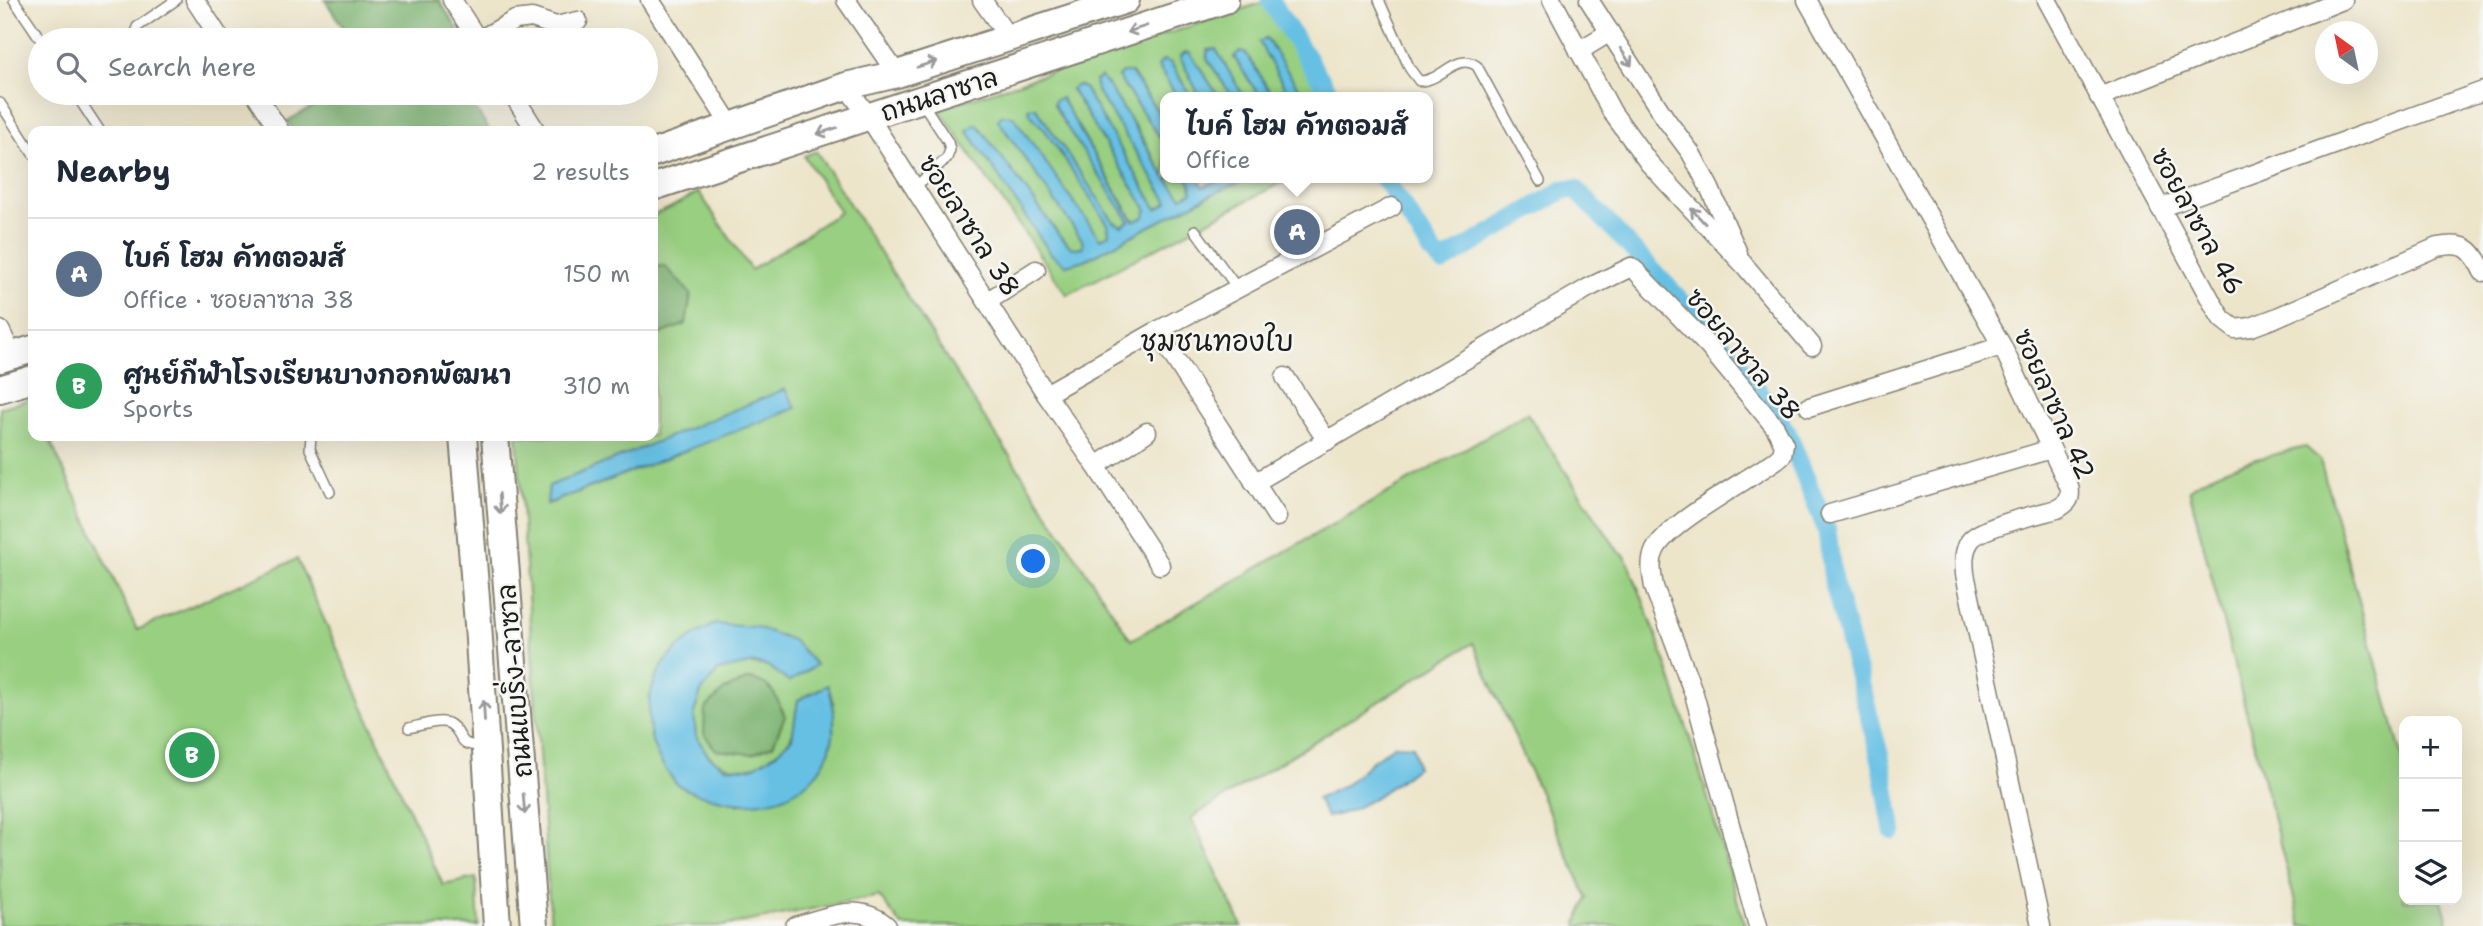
<!DOCTYPE html>
<html lang="en">
<head>
<meta charset="utf-8">
<style>
	:root { --surface:#fff; --page:#f6f6f7; --text:#1f2937; --muted:#747a83; --line:#e0e1e3; --accent:#b5179e }
	body { margin:0; font-family:"Shantell Sans","Playpen Sans Thai",sans-serif; background:var(--page); color:var(--text) }
	.controls { position:absolute; right:21px; bottom:21px; display:grid; overflow:hidden; border-radius:14px; box-shadow:0 7px 28px #0002 }
	.controls button { width:63px; height:63px; display:grid; place-items:center; padding:0; border:0; border-bottom:2px solid var(--line); background:var(--surface); color:var(--text); font:35px sans-serif }
	.compass { position:absolute; left:2315px; top:21px; width:63px; height:63px; border-radius:50%; background:var(--surface); box-shadow:0 7px 28px #0002; rotate:327deg }
	.you { position:absolute; left:1034px; top:562px; width:24px; height:24px; margin:-18px; border:5px solid #fff; border-radius:50%; background:#1a73e8; box-shadow:0 0 0 10px #1a73e833 }
	.badge { display:grid; place-items:center; width:46px; height:46px; border-radius:50%; background:var(--accent); color:#fff; font-size:23px; font-weight:700 }
	.pin { position:absolute; translate:-50% -50%; border:4px solid #fff; box-shadow:0 2px 7px #0006 }
	.popup { position:absolute; left:1160px; top:92px; width:273px; height:91px; box-sizing:border-box; display:grid; place-content:center; border-radius:14px; background:var(--surface); filter:drop-shadow(0 2px 5px #0005); font-size:23px; white-space:nowrap; color:var(--muted) }
	.popup b { font-size:26px; color:var(--text) }
	.popup::after { content:''; position:absolute; left:50%; top:100%; margin-left:-14px; border:14px solid transparent; border-top-color:var(--surface) }
	.list { margin:0; padding:0; list-style:none }
	h2 { display:flex; justify-content:space-between; align-items:center; height:91px; margin:0; padding:0 28px; font-size:30px }
	h2 small { font-size:23px; font-weight:400; color:var(--muted) }
	.list li { display:grid; grid-template-columns:46px 1fr auto; gap:21px; align-items:center; box-sizing:border-box; height:112px; padding:0 28px; border-top:2px solid var(--line) }
	.list b { display:block; font-size:26px; white-space:nowrap }
	.list p { margin:0; font-size:23px; white-space:nowrap; color:var(--muted) }
	.list em { font-size:23px; font-style:normal; color:var(--muted) }
	.icon { flex:none; width:38px; height:38px; fill:none; stroke:currentColor; stroke-width:2; stroke-linecap:round; stroke-linejoin:round }
	.map { position:relative; flex:none; width:2483px; height:926px; overflow:hidden }
	.search { position:absolute; background:var(--surface); box-shadow:0 7px 28px #0002; left:28px; top:28px; width:630px; height:77px; display:flex; align-items:center; gap:18px; box-sizing:border-box; padding:0 24px; border-radius:38px; color:var(--muted); font-size:26px }
	.panel { position:absolute; background:var(--surface); box-shadow:0 7px 28px #0002; left:28px; top:126px; width:630px; height:315px; border-radius:14px }
	.map>svg:first-child { display:block }
	.green { fill:#98cf80; stroke:#5a764e; stroke-width:2; fill-rule:evenodd }
	.forest { fill:#7ab26e; stroke:#4b6745; stroke-width:2 }
	.water { fill:#66c0e4; stroke:#416e80; stroke-width:2 }
	.lines { fill:none; stroke-linecap:round; stroke-linejoin:round }
	.canal { stroke:#66c0e4; stroke-width:19 }
	.lane-casing { stroke:#848073; stroke-width:12 }
	.street-casing { stroke:#848073; stroke-width:21 }
	.secondary-casing { stroke:#848073; stroke-width:30 }
	.lane { stroke:#fff; stroke-width:9 }
	.street { stroke:#fff; stroke-width:18 }
	.secondary { stroke:#fff; stroke-width:26 }
	.oneway { stroke:#999 }
	.labels { text-anchor:middle; dominant-baseline:central; stroke-width:5; stroke-linejoin:round; paint-order:stroke }
	.street-label { font-size:26px; fill:#1c1c1c; stroke:#f6f6f2 }
	.neighbourhood-label { font-size:28px; fill:#1c1c1c; stroke:#f6f6f2 }
</style>
</head>
<body>
<div class="map">
<svg width="2483" height="926" viewBox="0 0 2483 926">
	<rect width="100%" height="100%" fill="#f6f6f2"/>
	<filter id="ink" filterUnits="userSpaceOnUse"><feTurbulence type="fractalNoise" baseFrequency=".0143" numOctaves="2"/><feDisplacementMap in="SourceGraphic" scale="14" xChannelSelector="R" yChannelSelector="G"/><feConvolveMatrix kernelMatrix="1 2 1 2 8 2 1 2 1" color-interpolation-filters="sRGB"/></filter>
	<filter id="wash" filterUnits="userSpaceOnUse"><feTurbulence type="fractalNoise" baseFrequency=".00686" numOctaves="4" result="noise"/><feDisplacementMap in="SourceGraphic" scale="28" xChannelSelector="R" yChannelSelector="G"/><feGaussianBlur stdDeviation="1.57" result="paint"/><feColorMatrix in="noise" values="0 0 0 0 0 0 0 0 0 0 0 0 0 0 0 0 0 1.4 0 .05"/><feComposite in="paint" operator="in"/></filter>
	<g filter="url(#wash)">
		<rect width="100%" height="100%" fill="#ede5ca"/>
		<g class="green">
			<polygon points="1264,2 1325,97 1303,97 1266,38 1260,42 1290,97 1273,97 1246,53 1234,57 1260,97 1244,97 1215,49 1207,58 1232,97 1219,97 1190,53 1181,57 1200,97 1191,97 1171,63 1158,66 1177,97 1166,97 1166,124 1132,73 1118,77 1166,146 1166,178 1187,178 1192,184 1192,192 1182,197 1169,183 1137,129 1101,77 1096,80 1097,91 1168,202 1156,210 1084,88 1071,89 1147,210 1143,218 1134,221 1061,98 1054,104 1063,121 1130,221 1122,226 1114,223 1036,108 1030,114 1045,130 1108,224 1109,234 1100,240 998,120 1083,240 1083,247 1072,249 1060,236 977,124 1066,265 1085,260 1212,194 1250,178 1290,178 1067,295 939,109"/>
			<path d="M816,151L973,400L1131,640L1527,413L1618,551L1625,556C1676,675 1708,802 1745,926H1578L1577,923L1587,898L1473,643L1191,818L1242,926H902L879,896L723,926H551L517,436H653V337L686,324L665,266L653,267V215L670,208L699,192L751,270L840,212L804,156ZM796,407L548,504L547,503L549,486ZM793,640L768,666C753,663 735,663 720,670C701,679 689,718 696,737C707,764 738,776 763,762C796,743 793,735 798,700L828,686L834,704L738,805L649,697Z"/>
			<polygon points="30,399 33,406 33,436 48,436 137,630 297,559 443,885 476,878 479,926 0,926 0,408"/>
			<path d="M2306,447L2320,460L2404,763V900H2442L2449,926H2301L2189,489C2221,465 2267,456 2306,447Z"/>
		</g>
		<g class="forest">
			<polygon points="325,0 439,0 464,39 347,40 350,38"/>
			<polygon points="322,93 465,93 490,131 294,131 287,121 325,100"/>
			<polygon points="665,266 691,294 686,324 653,337 653,267"/>
			<path d="M748,679C772,681 776,696 785,716L773,745L752,754L716,750L704,734L705,709L724,690Z"/>
		</g>
		<g class="water">
			<polygon points="1266,38 1299,89 1303,97 1290,97 1259,42"/>
			<polygon points="1216,49 1244,97 1232,97 1207,58 1208,50"/>
			<polygon points="1240,51 1246,53 1273,97 1260,97 1234,57"/>
			<polygon points="1185,52 1190,53 1219,97 1200,97 1180,57"/>
			<polygon points="1163,60 1171,63 1191,97 1177,97 1158,66"/>
			<polygon points="1122,73 1131,73 1166,124 1166,146 1118,77"/>
			<path d="M1101,77C1132,114 1149,162 1182,197L1192,192L1191,184L1187,178H1198L1203,187L1221,178H1250L1212,194L1085,260L1066,265L1051,254L967,130L977,124L1060,236L1072,248L1083,247L1082,240L998,120L1002,115L1013,116L1100,239L1109,234L1108,224L1045,130L1030,114L1028,108H1036L1114,222L1122,226L1129,221L1063,121L1054,104L1055,100L1061,98L1133,221L1143,218L1147,210L1071,89L1077,85L1084,88L1157,209L1168,202L1097,91L1095,81Z"/>
			<polygon points="785,389 796,408 547,504 549,486"/>
			<path d="M715,624L756,627L793,640L816,665L789,682L768,666L754,663L718,671L701,692L694,713L696,736L708,755L724,767L751,768L775,754L792,738L798,700L828,685C854,764 794,819 717,799C705,796 687,792 677,784C673,781 670,775 667,771C652,751 648,732 649,707C651,667 681,640 715,624Z"/>
			<path d="M1395,745L1413,746L1417,767C1390,787 1361,812 1327,817L1317,799L1347,784L1371,762Z"/>
		</g>
		<g class="lines">
			<g class="canal">
				<polyline points="1270,0 1332,97"/>
				<polyline points="1384,178 1434,254 1442,262 1563,190 1576,189 1728,351 1763,397 1788,434 1827,531 1833,580 1881,761 1893,831"/>
			</g>
		</g>
	</g>
	<g filter="url(#ink)">
		<g class="lines">
			<defs>
				<g id="lane">
					<polyline points="14,0 41,40"/>
					<path d="M1379,0L1410,69L1419,81C1441,82 1457,51 1477,66L1540,181"/>
					<polyline points="137,27 176,0"/>
					<polyline points="75,93 100,131"/>
					<polyline points="0,103 33,154"/>
					<polyline points="915,187 947,158 950,150 948,142 922,102"/>
					<polyline points="1195,230 1238,289"/>
					<polyline points="311,436 310,449 330,492"/>
					<path d="M409,728C419,726 438,719 448,723C465,731 454,748 483,745"/>
				</g>
				<g id="street">
					<polyline points="195,0 221,40"/>
					<polyline points="452,0 478,40"/>
					<polyline points="650,0 731,126"/>
					<polyline points="846,0 897,74"/>
					<polyline points="982,0 1008,37"/>
					<polyline points="1552,0 1612,112 1649,163 1745,266 1812,346"/>
					<polyline points="1589,0 1665,118 1691,153 1710,189 1738,253"/>
					<path d="M1807,0L2002,346L2069,486C2072,499 2068,503 2057,509C2039,514 1979,527 1970,541C1963,551 1964,563 1965,574L2041,926"/>
					<path d="M2047,0L2214,306L2222,319L2235,329L2251,327L2275,318L2437,247C2464,242 2472,247 2483,272"/>
					<polyline points="479,40 515,20 532,18 556,26 578,21"/>
					<polyline points="1579,51 1610,32"/>
					<polyline points="846,86 869,117 1046,394 1096,466 1160,565"/>
					<polyline points="255,93 280,131"/>
					<polyline points="512,93 536,131"/>
					<polyline points="2099,97 2343,0"/>
					<polyline points="2160,208 2483,91"/>
					<polyline points="988,301 1036,270"/>
					<polyline points="0,330 12,355"/>
					<polyline points="1157,331 1277,517"/>
					<polyline points="1285,377 1327,441"/>
					<polyline points="1046,394 1157,331 1392,207"/>
					<polyline points="1809,407 2002,346"/>
					<polyline points="1096,466 1147,432"/>
					<path d="M1254,483L1588,288L1631,267L1636,271L1709,347L1775,427L1784,444L1782,455L1776,460C1748,480 1668,523 1655,550C1649,562 1652,575 1654,587L1694,694L1758,926"/>
					<polyline points="1830,514 2051,449"/>
					<path d="M795,926C828,917 858,901 887,926"/>
				</g>
				<g id="secondary">
					<polyline points="653,153 846,86 897,74 1126,0"/>
					<polyline points="653,187 1225,0"/>
					<polyline points="0,359 33,349"/>
					<polyline points="0,389 33,379"/>
					<polyline points="463,436 478,624 497,926"/>
					<polyline points="495,436 534,926"/>
				</g>
			</defs>
			<use href="#lane" class="lane-casing"/>
			<use href="#street" class="street-casing"/>
			<use href="#secondary" class="secondary-casing"/>
			<use href="#lane" class="lane"/>
			<use href="#street" class="street"/>
			<use href="#secondary" class="secondary"/>
		</g>
		<defs><path id="oneway-shaft" d="M-6 0H5M1.5-3L5.5 0L1.5 3" fill="none" stroke-width="1.6" stroke-linecap="round" stroke-linejoin="round" transform="scale(1.75)"/></defs>
		<g class="oneway">
			<use href="#oneway-shaft" transform="translate(1137 29) rotate(162)"/>
			<use href="#oneway-shaft" transform="translate(1626 57) rotate(57)"/>
			<use href="#oneway-shaft" transform="translate(927 64) rotate(-18)"/>
			<use href="#oneway-shaft" transform="translate(827 131) rotate(162)"/>
			<use href="#oneway-shaft" transform="translate(1698 216) rotate(-133)"/>
			<use href="#oneway-shaft" transform="translate(500 504) rotate(86)"/>
			<use href="#oneway-shaft" transform="translate(484 711) rotate(-93)"/>
			<use href="#oneway-shaft" transform="translate(524 804) rotate(85)"/>
		</g>
	</g>
	<g class="labels">
		<g class="street-label">
			<text transform="translate(939 94) rotate(-18)">ถนนลาซาล</text>
			<text transform="translate(2198 221) rotate(61)">ซอยลาซาล 46</text>
			<text transform="translate(970 225) rotate(57)">ซอยลาซาล 38</text>
			<text transform="translate(1744 354) rotate(50)">ซอยลาซาล 38</text>
			<text transform="translate(2055 404) rotate(66)">ซอยลาซาล 42</text>
			<text transform="translate(514 681) rotate(-95)">ถนนแบริ่ง-ลาซาล</text>
		</g>
		<g class="neighbourhood-label">
			<text x="1217" y="341">ชุมชนทองใบ</text>
		</g>
	</g>
</svg>
<div class="controls">
<button>+</button>
<button>−</button>
<button><svg class="icon" aria-label="layers" viewBox="0 0 24 24"><path d="M12 4l9 5-9 5-9-5zM3 14l9 5 9-5"/></svg></button>
</div>
<svg class="compass" viewBox="-18 -18 36 36"><path d="M0-13l5 13h-10z" fill="#e53935"/><path d="M0 13l5-13h-10z" fill="#747a83"/></svg>
<div class="you"></div>
<div class="pin badge" style="left:1297px;top:232px;background:#5c6f8a">A</div>
<div class="popup"><b>ไบค์ โฮม คัทตอมส์</b>Office</div>
<div class="pin badge" style="left:192px;top:755px;background:#2e9e5b">B</div>
<div class="search"><svg class="icon" aria-label="search" viewBox="0 0 24 24"><circle cx="10" cy="10" r="6"/><path d="M15 15l6 6"/></svg>Search here</div>
<section class="panel">
<h2>Nearby<small>2 results</small></h2>
<ul class="list">
<li><span class="badge" style="background:#5c6f8a">A</span><div><b>ไบค์ โฮม คัทตอมส์</b><p>Office · ซอยลาซาล 38</p></div><em>150 m</em></li>
<li><span class="badge" style="background:#2e9e5b">B</span><div><b>ศูนย์กีฬาโรงเรียนบางกอกพัฒนา</b><p>Sports</p></div><em>310 m</em></li>
</ul>
</section>
</div>
</body>
</html>
